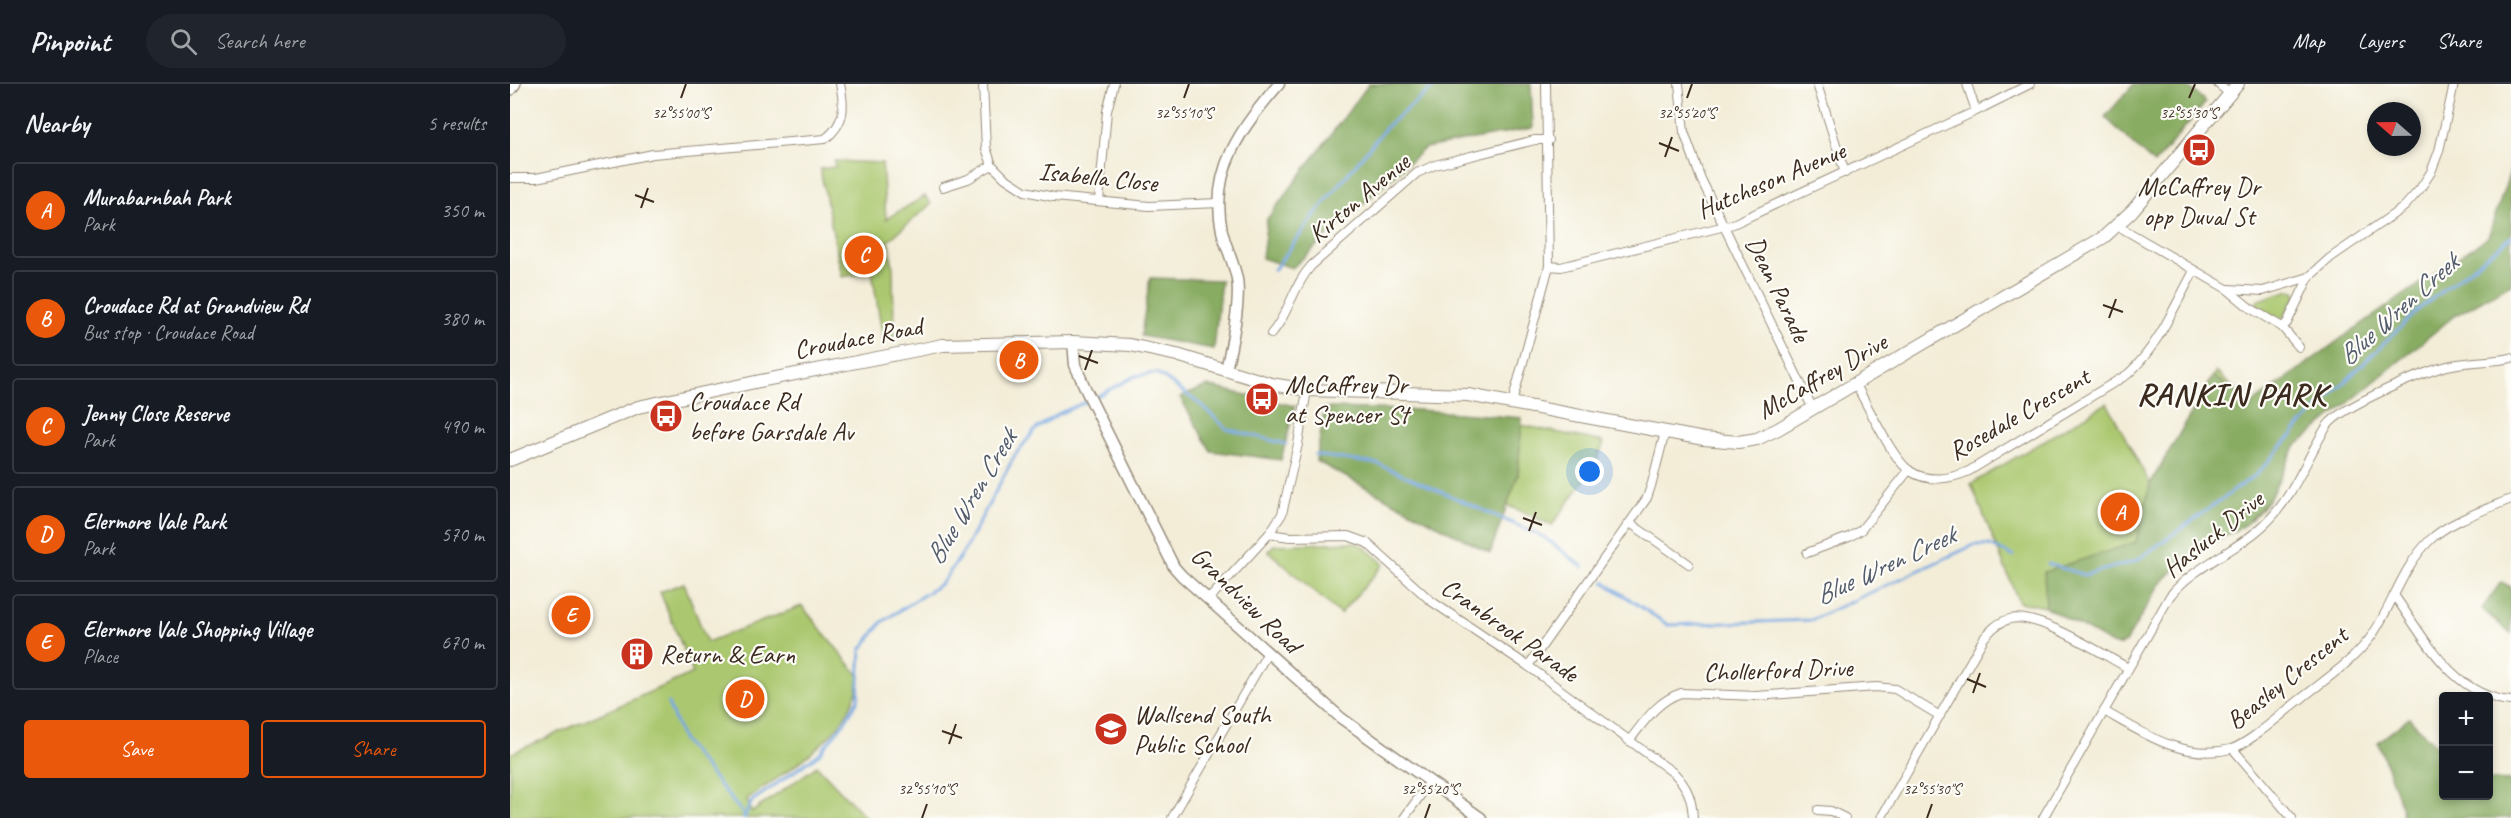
<!DOCTYPE html>
<html lang="en">
<head>
<meta charset="utf-8">
<style>
	:root { --surface:#171b24; --page:#20242c; --text:#f1f3f6; --muted:#9ea1a6; --line:#363941; --accent:#ea580c }
	body { margin:0; font-family:Caveat,sans-serif; background:var(--page); color:var(--text) }
	.controls { position:absolute; right:18px; bottom:18px; display:grid; overflow:hidden; border-radius:6px; box-shadow:0 3px 9px #0003 }
	.controls button { width:54px; height:54px; display:grid; place-items:center; padding:0; border:0; border-bottom:2px solid var(--line); background:var(--surface); color:var(--text); font:30px sans-serif }
	.compass { position:absolute; left:1857px; top:18px; width:54px; height:54px; border-radius:50%; background:var(--surface); box-shadow:0 3px 9px #0003; rotate:290deg }
	.you { position:absolute; left:1080px; top:388px; width:21px; height:21px; margin:-15px; border:4px solid #fff; border-radius:50%; background:#1a73e8; box-shadow:0 0 0 9px #1a73e833 }
	.badge { display:grid; place-items:center; width:39px; height:39px; border-radius:50%; background:var(--accent); color:#fff; font-size:20px; font-weight:700 }
	.pin { position:absolute; translate:-50% -50%; border:3px solid #fff; box-shadow:0 2px 6px #0006 }
	.list { margin:0; padding:0; list-style:none }
	h2 { display:flex; justify-content:space-between; align-items:center; height:78px; margin:0; padding:0 24px; font-size:26px }
	h2 small { font-size:20px; font-weight:400; color:var(--muted) }
	.list li { display:grid; grid-template-columns:39px 1fr auto; gap:18px; align-items:center; box-sizing:border-box; height:96px; margin:0 12px 12px; padding:0 12px; border:2px solid var(--line); border-radius:6px }
	.list b { display:block; font-size:22px; white-space:nowrap }
	.list p { margin:0; font-size:20px; white-space:nowrap; color:var(--muted) }
	.list em { font-size:20px; font-style:normal; color:var(--muted) }
	.actions { display:flex; gap:12px; padding:18px 24px }
	.actions a { flex:1; padding:14px 0; border:2px solid var(--accent); border-radius:6px; text-align:center; font-size:21px; color:var(--accent) }
	.actions .main { background:var(--accent); color:#fff }
	.icon { flex:none; width:33px; height:33px; fill:none; stroke:currentColor; stroke-width:2; stroke-linecap:round; stroke-linejoin:round }
	.map { position:relative; flex:none; width:2001px; height:734px; overflow:hidden }
	header { display:flex; align-items:center; gap:36px; box-sizing:border-box; height:84px; padding:0 30px; background:var(--surface); border-bottom:2px solid var(--line) }
	header strong { font-size:28px }
	nav { display:flex; gap:33px; margin-inline-start:auto; font-size:21px }
	.search { width:420px; height:54px; background:var(--page); display:flex; align-items:center; gap:15px; box-sizing:border-box; padding:0 21px; border-radius:33px; color:var(--muted); font-size:22px }
	main { display:flex }
	aside { flex:1; background:var(--surface) }
	.map>svg:first-child { display:block }
	.green { fill:#abc86f; stroke:#737946; stroke-width:1.5 }
	.forest { fill:#88ac62; stroke:#626b40; stroke-width:1.5 }
	.lines { fill:none; stroke-linecap:round; stroke-linejoin:round }
	.stream { stroke:#77a7e1; stroke-width:3 }
	.minor-casing { stroke:#978c7b; stroke-width:10 }
	.tertiary-casing { stroke:#978c7b; stroke-width:13 }
	.secondary-casing { stroke:#978c7b; stroke-width:14 }
	.minor { stroke:#fff; stroke-width:8 }
	.tertiary { stroke:#fff; stroke-width:10 }
	.secondary { stroke:#fff; stroke-width:12 }
	.ticks { fill:none; stroke:#3b2a1e; stroke-width:2 }
	.labels { text-anchor:middle; dominant-baseline:central; stroke-width:4.5; stroke-linejoin:round; paint-order:stroke }
	.street-label { font-size:26px; fill:#3b2a1e; stroke:#fdfcf7 }
	.poi-label { font-size:26px; fill:#3b2a1e; stroke:#fdfcf7; text-anchor:start }
	.water-label { font-size:27px; font-style:italic; fill:#535c6c; stroke:#fdfcf7 }
	.district-label { font-size:32px; font-weight:bold; letter-spacing:1.5px; fill:#3b2a1e; stroke:#fdfcf7 }
	.ticks-label { font-size:15px; text-anchor:middle; fill:#3b2a1e; stroke:#fdfcf7; stroke-width:4.5; stroke-linejoin:round; paint-order:stroke }
</style>
</head>
<body>
<header>
<strong>Pinpoint</strong>
<div class="search"><svg class="icon" aria-label="search" viewBox="0 0 24 24"><circle cx="10" cy="10" r="6"/><path d="M15 15l6 6"/></svg>Search here</div>
<nav><a>Map</a><a>Layers</a><a>Share</a></nav>
</header>
<main>
<aside>
<h2>Nearby<small>5 results</small></h2>
<ul class="list">
<li><span class="badge">A</span><div><b>Murabarnbah Park</b><p>Park</p></div><em>350 m</em></li>
<li><span class="badge">B</span><div><b>Croudace Rd at Grandview Rd</b><p>Bus stop · Croudace Road</p></div><em>380 m</em></li>
<li><span class="badge">C</span><div><b>Jenny Close Reserve</b><p>Park</p></div><em>490 m</em></li>
<li><span class="badge">D</span><div><b>Elermore Vale Park</b><p>Park</p></div><em>570 m</em></li>
<li><span class="badge">E</span><div><b>Elermore Vale Shopping Village</b><p>Place</p></div><em>670 m</em></li>
</ul>
<div class="actions"><a class="main">Save</a><a>Share</a></div>
</aside>
<div class="map">
<svg width="2001" height="734" viewBox="0 0 2001 734">
	<rect width="100%" height="100%" fill="#fdfcf7"/>
	<filter id="ink" filterUnits="userSpaceOnUse"><feTurbulence type="fractalNoise" baseFrequency=".0167" numOctaves="2"/><feDisplacementMap in="SourceGraphic" scale="12" xChannelSelector="R" yChannelSelector="G"/><feConvolveMatrix kernelMatrix="1 2 1 2 8 2 1 2 1" color-interpolation-filters="sRGB"/></filter>
	<filter id="wash" filterUnits="userSpaceOnUse"><feTurbulence type="fractalNoise" baseFrequency=".008" numOctaves="4" result="noise"/><feDisplacementMap in="SourceGraphic" scale="24" xChannelSelector="R" yChannelSelector="G"/><feGaussianBlur stdDeviation="1.35" result="paint"/><feColorMatrix in="noise" values="0 0 0 0 0 0 0 0 0 0 0 0 0 0 0 0 0 1.4 0 .05"/><feComposite in="paint" operator="in"/></filter>
	<g filter="url(#wash)">
		<rect width="100%" height="100%" fill="#f3edd8"/>
		<g class="green">
			<polygon points="324,77 372,79 376,135 415,112 421,120 379,156 383,185 384,253 373,255 362,188 332,193 310,85 325,83"/>
			<polygon points="1780,206 1785,207 1787,211 1773,234 1766,233 1746,220 1748,216"/>
			<path d="M1706,288L1786,360C1772,388 1761,423 1734,441C1712,455 1687,465 1667,483C1644,503 1631,532 1615,559L1608,562L1536,523L1509,518L1461,400L1597,319L1640,400Z"/>
			<polygon points="1011,341 1094,358 1085,382 1042,441 997,421 1008,391"/>
			<polygon points="844,458 853,462 874,480 830,530 758,467 764,461"/>
			<path d="M174,499L197,558L292,522L349,592C347,647 277,687 237,715L242,728L307,682L356,734H0V670L183,589L150,508Z"/>
		</g>
		<g class="forest">
			<polygon points="859,0 1021,0 1023,44 915,64 782,184 752,174 757,135"/>
			<polygon points="1624,0 1675,0 1696,18 1644,80 1595,33"/>
			<polygon points="2001,85 2001,200 1944,232 1785,363 1759,415 1736,440 1685,468 1666,484 1651,499 1615,559 1608,562 1602,560 1536,523 1534,488 1626,458 1640,400 1703,292 1742,320 1837,250 1978,153"/>
			<polygon points="640,194 711,196 704,265 631,252"/>
			<polygon points="697,302 785,322 771,376 701,367 670,313"/>
			<polygon points="815,324 909,326 1012,334 1008,391 980,469 806,377"/>
			<polygon points="1991,498 2001,503 2001,550 1972,525"/>
			<polygon points="1899,634 1933,669 1934,712 1978,712 1979,696 2001,697 2001,734 1893,734 1892,724 1868,658"/>
		</g>
		<g class="lines">
			<g class="stream">
				<polyline points="764,186 806,129 877,42 927,0"/>
				<polyline points="584,314 625,292 647,289 691,321 717,345 776,360"/>
				<polyline points="805,371 868,380 1034,453 1073,483"/>
				<polyline points="1538,480 1575,491 1626,477 1747,390 1792,340 1909,225 2001,153"/>
				<polyline points="1094,498 1158,541 1301,536 1464,461 1480,461 1503,472"/>
				<polyline points="158,619 172,655 235,732"/>
				<polyline points="234,734 242,717 309,670 334,639 348,616 351,566 372,538 432,499 454,467 505,371 526,345 548,330 578,317"/>
			</g>
		</g>
	</g>
	<g filter="url(#ink)">
		<g class="lines">
			<defs>
				<g id="minor">
					<polyline points="473,0 476,64 482,81 495,94 515,107 544,113 639,122 709,119"/>
					<polyline points="1036,0 1039,182"/>
					<polyline points="1169,0 1174,48 1191,95 1303,325"/>
					<polyline points="1307,0 1335,89"/>
					<polyline points="1457,0 1466,27"/>
					<polyline points="1708,0 1720,10"/>
					<path d="M0,94H26L143,70L315,55C335,40 335,23 330,0"/>
					<polyline points="433,103 458,95 482,81"/>
					<polyline points="589,117 597,27 604,0"/>
					<polyline points="1608,142 1717,205 1740,224 1772,243 1777,239 1799,193 1820,174 1894,123 1910,105 1921,88 1929,67 1944,0"/>
					<polyline points="1718,205 1753,207 1799,193"/>
					<polyline points="1772,243 1789,263"/>
					<path d="M761,250C779,230 783,202 801,182L907,89L925,81L1025,56H1039"/>
					<path d="M1345,299C1357,320 1382,375 1400,387C1418,399 1441,395 1459,387L1618,290C1648,263 1665,221 1684,187"/>
					<polyline points="1002,319 1039,182 1051,183 1223,140 1466,27 1520,0"/>
					<polyline points="1120,439 1179,480"/>
					<path d="M759,450L780,453L838,452L857,459L921,517L1018,582L1165,690C1178,704 1182,715 1183,734"/>
					<polyline points="1297,469 1339,453 1351,446 1399,386"/>
					<path d="M1884,511C1914,553 1943,612 2001,617"/>
					<polyline points="698,516 759,450 772,430 788,360 797,306"/>
					<polyline points="1018,582 1137,414 1142,399 1155,348"/>
					<path d="M1594,627C1633,649 1673,677 1721,665C1739,660 1776,626 1792,614C1816,595 1845,576 1863,550C1883,520 1893,482 1920,456C1938,438 1977,425 2001,415"/>
					<path d="M1119,657C1134,638 1147,617 1171,609L1246,612L1366,603L1385,605L1430,632"/>
					<polyline points="1723,665 1782,734"/>
					<polyline points="1308,726 1321,727 1335,734"/>
					<polyline points="662,734 757,570"/>
					<polyline points="894,734 920,698"/>
					<path d="M1371,734L1474,554C1481,546 1488,538 1500,535C1528,528 1592,570 1618,584"/>
					<path d="M1533,734L1660,512C1686,480 1728,467 1757,438C1784,412 1797,373 1817,342C1830,323 1918,285 1942,281C1962,277 1982,278 2001,274"/>
				</g>
				<g id="tertiary">
					<polyline points="0,6 5,0"/>
					<polyline points="563,258 565,281 576,306 664,483 672,492 831,634 971,734"/>
					<path d="M716,286C721,264 731,218 727,195C724,179 716,164 712,147C699,86 732,43 769,0"/>
				</g>
				<polyline id="secondary" points="0,376 128,323 250,297 433,261 563,258 620,261 667,271 761,300 797,306 958,311 1194,355 1228,358 1247,355 1268,345 1594,153 1622,127 1728,0"/>
			</defs>
			<use href="#minor" class="minor-casing"/>
			<use href="#tertiary" class="tertiary-casing"/>
			<use href="#secondary" class="secondary-casing"/>
			<use href="#minor" class="minor"/>
			<use href="#tertiary" class="tertiary"/>
			<use href="#secondary" class="secondary"/>
		</g>
	</g>
	<path class="ticks" d="M171,14L176,0M674,14L679,0M1177,14L1182,0M1679,14L1685,0M1149,59L1169,67M1155,73L1162,53M125,111L144,118M131,124L138,104M1593,221L1613,228M1599,234L1606,215M569,272L588,279M575,286L582,266M1013,434L1032,441M1019,447L1026,428M1457,595L1476,603M1463,609L1470,589M432,647L452,654M439,660L446,640M412,734L417,720M915,734L920,720M1417,734L1422,720"/>
	<defs>
		<symbol id="bus-disc" viewBox="-11 -11 22 22"><circle r="9.5" fill="#c8321e" stroke="#fdfcf7"/><path d="M-5-6H5V4H4V6H2V4H-2V6H-4V4H-5ZM-3.5-4V0h7V-4ZM-3.5 1.2v1.5H-2V1.2ZM2 1.2v1.5H3.5V1.2Z" fill="#fff"/></symbol>
		<symbol id="building-disc" viewBox="-11 -11 22 22"><circle r="9.5" fill="#c8321e" stroke="#fdfcf7"/><path d="M-4-6H4V6H1V3H-1V6H-4ZM-2.5-4.3h1.7v1.8h-1.7ZM.8-4.3h1.7v1.8H.8ZM-2.5-1h1.7V.8h-1.7ZM.8-1h1.7V.8H.8Z" fill="#fff"/></symbol>
		<symbol id="school-disc" viewBox="-11 -11 22 22"><circle r="9.5" fill="#c8321e" stroke="#fdfcf7"/><path d="M0-5L7-2L0 1L-7-2ZM-4 1L0 2.5L4 1V4Q0 6-4 4Z" fill="#fff"/></symbol>
	</defs>
	<g fill-rule="evenodd">
		<use href="#bus-disc" x="1670" y="47" width="38" height="38"/>
		<use href="#bus-disc" x="733" y="296" width="38" height="38"/>
		<use href="#bus-disc" x="137" y="313" width="38" height="38"/>
		<use href="#building-disc" x="108" y="551" width="38" height="38"/>
		<use href="#school-disc" x="582" y="626" width="38" height="38"/>
	</g>
	<g class="labels">
		<g class="street-label">
			<text transform="translate(588 93) rotate(6)">Isabella Close</text>
			<text transform="translate(1261 96) rotate(-23)">Hutcheson Avenue</text>
			<text transform="translate(849 114) rotate(-40)">Kirton Avenue</text>
			<text transform="translate(1268 205) rotate(64)">Dean Parade</text>
			<text transform="translate(348 254) rotate(-11)">Croudace Road</text>
			<text transform="translate(1312 292) rotate(-30)">McCaffrey Drive</text>
			<text transform="translate(1509 330) rotate(-30)">Rosedale Crescent</text>
			<text transform="translate(1703 450) rotate(-39)">Hasluck Drive</text>
			<text transform="translate(736 516) rotate(44)">Grandview Road</text>
			<text transform="translate(1000 546) rotate(35)">Cranbrook Parade</text>
			<text transform="translate(1268 586) rotate(-2)">Chollerford Drive</text>
			<text transform="translate(1777 594) rotate(-39)">Beasley Crescent</text>
		</g>
		<g class="poi-label">
			<text x="1689" y="102" text-anchor="middle">McCaffrey Dr<tspan x="1689" dy="30">opp Duval St</tspan></text>
			<text x="775" y="300">McCaffrey Dr<tspan x="775" dy="30">at Spencer St</tspan></text>
			<text x="179" y="317">Croudace Rd<tspan x="179" dy="30">before Garsdale Av</tspan></text>
			<text x="150" y="570">Return &amp; Earn</text>
			<text x="624" y="630">Wallsend South<tspan x="624" dy="30">Public School</tspan></text>
		</g>
		<g class="water-label">
			<text transform="translate(1888 225) rotate(-42)">Blue Wren Creek</text>
			<text transform="translate(461 413) rotate(-59)">Blue Wren Creek</text>
			<text transform="translate(1375 481) rotate(-25)">Blue Wren Creek</text>
		</g>
		<g class="district-label">
			<text x="1722" y="310">RANKIN PARK</text>
		</g>
	</g>
	<g class="ticks-label">
		<text x="171" y="34">32°55'00"S</text>
		<text x="674" y="34">32°55'10"S</text>
		<text x="1177" y="34">32°55'20"S</text>
		<text x="1679" y="34">32°55'30"S</text>
		<text x="417" y="710">32°55'10"S</text>
		<text x="920" y="710">32°55'20"S</text>
		<text x="1422" y="710">32°55'30"S</text>
	</g>
</svg>
<div class="controls">
<button>+</button>
<button>−</button>
</div>
<svg class="compass" viewBox="-18 -18 36 36"><path d="M0-13l5 13h-10z" fill="#e53935"/><path d="M0 13l5-13h-10z" fill="#9ea1a6"/></svg>
<div class="you"></div>
<div class="pin badge" style="left:1610px;top:428px">A</div>
<div class="pin badge" style="left:509px;top:276px">B</div>
<div class="pin badge" style="left:354px;top:171px">C</div>
<div class="pin badge" style="left:235px;top:615px">D</div>
<div class="pin badge" style="left:61px;top:531px">E</div>
</div>
</main>
</body>
</html>
